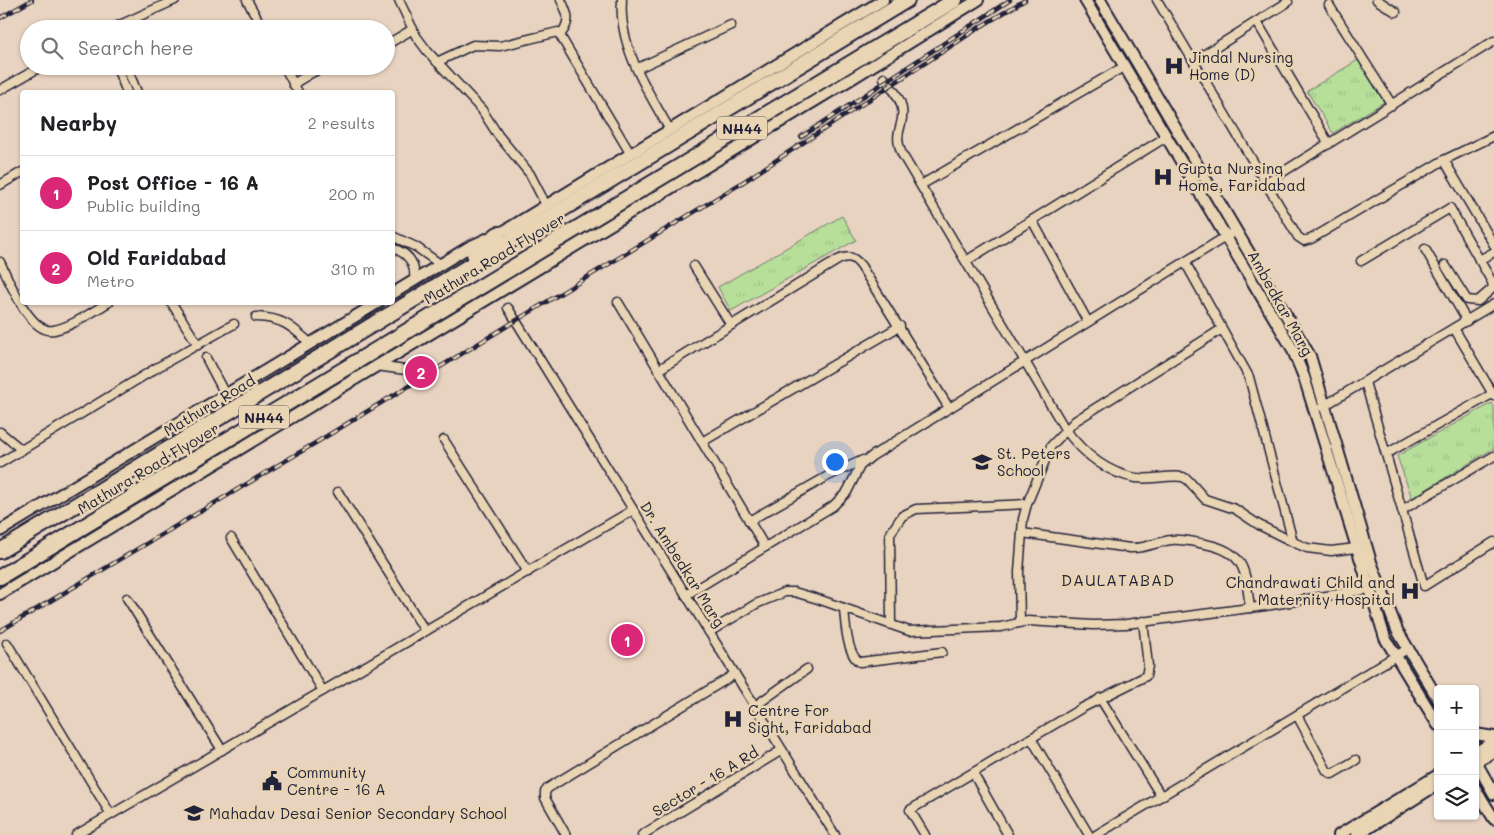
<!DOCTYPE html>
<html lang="en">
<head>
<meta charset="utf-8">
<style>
	:root { --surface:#fff; --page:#f2f2f2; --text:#202124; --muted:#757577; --line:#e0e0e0; --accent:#db2777 }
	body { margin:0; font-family:Mali,sans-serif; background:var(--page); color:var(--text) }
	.controls { position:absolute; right:15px; bottom:15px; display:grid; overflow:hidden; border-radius:5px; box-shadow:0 1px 4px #0004 }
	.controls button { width:45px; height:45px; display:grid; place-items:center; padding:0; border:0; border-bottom:1px solid var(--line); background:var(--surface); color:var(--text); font:25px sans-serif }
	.you { position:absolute; left:834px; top:461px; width:18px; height:18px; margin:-12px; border:4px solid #fff; border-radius:50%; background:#1a73e8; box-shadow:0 0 0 8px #1a73e833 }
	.badge { display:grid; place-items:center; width:32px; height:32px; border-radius:50%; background:var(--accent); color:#fff; font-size:16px; font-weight:700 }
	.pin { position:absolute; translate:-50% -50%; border:2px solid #fff; box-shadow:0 1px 5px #0006 }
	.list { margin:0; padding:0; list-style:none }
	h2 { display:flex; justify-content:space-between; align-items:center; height:65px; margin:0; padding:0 20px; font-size:21px }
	h2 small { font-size:16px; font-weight:400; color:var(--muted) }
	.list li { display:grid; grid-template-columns:32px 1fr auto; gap:15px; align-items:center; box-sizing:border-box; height:75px; padding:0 20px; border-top:1px solid var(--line) }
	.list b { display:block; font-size:19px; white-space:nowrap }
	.list p { margin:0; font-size:16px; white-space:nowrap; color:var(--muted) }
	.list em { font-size:16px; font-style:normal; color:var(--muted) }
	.icon { flex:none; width:28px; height:28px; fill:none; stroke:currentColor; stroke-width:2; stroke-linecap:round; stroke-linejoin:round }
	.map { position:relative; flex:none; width:1494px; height:835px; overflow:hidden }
	.search { position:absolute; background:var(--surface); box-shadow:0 1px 4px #0004; left:20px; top:20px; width:375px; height:55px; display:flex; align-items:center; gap:12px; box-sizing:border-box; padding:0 18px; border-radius:28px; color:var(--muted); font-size:19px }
	.panel { position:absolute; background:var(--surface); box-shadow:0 1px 4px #0004; left:20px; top:90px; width:375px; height:215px; border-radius:5px }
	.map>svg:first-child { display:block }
	.grass { fill:url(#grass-tufts); stroke:#6d806a }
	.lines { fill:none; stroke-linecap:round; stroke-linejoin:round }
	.street-casing { stroke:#22223b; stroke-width:11 }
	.secondary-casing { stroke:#22223b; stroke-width:14 }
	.highway-casing { stroke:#22223b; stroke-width:18 }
	.street { stroke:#e9d5b4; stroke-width:8 }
	.secondary { stroke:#e9d5b4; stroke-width:10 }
	.highway { stroke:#e9d5b4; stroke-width:14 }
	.rail-casing { stroke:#22223b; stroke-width:4.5 }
	.rail { stroke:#e9d5b4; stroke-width:2.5; stroke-dasharray:8; stroke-linecap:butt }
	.labels { text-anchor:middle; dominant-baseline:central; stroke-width:5; stroke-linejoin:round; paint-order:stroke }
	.shield { fill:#e9d5b4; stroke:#5e585f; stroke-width:1 }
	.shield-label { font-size:14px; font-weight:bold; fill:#22223b }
	.poi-label { font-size:15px; fill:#22223b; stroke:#e9d5b4; text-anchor:start }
	.street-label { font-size:15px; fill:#22223b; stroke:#e9d5b4 }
	.neighbourhood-label { font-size:16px; letter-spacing:1px; fill:#22223b; stroke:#e9d5b4 }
</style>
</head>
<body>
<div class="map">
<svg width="1494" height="835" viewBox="0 0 1494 835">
	<defs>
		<pattern id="grass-tufts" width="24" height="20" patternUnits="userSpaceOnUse" patternTransform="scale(1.25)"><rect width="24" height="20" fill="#b8df9a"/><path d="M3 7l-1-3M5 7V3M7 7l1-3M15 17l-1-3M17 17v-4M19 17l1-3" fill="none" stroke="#9ebf86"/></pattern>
	</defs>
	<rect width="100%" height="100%" fill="#e8d2c0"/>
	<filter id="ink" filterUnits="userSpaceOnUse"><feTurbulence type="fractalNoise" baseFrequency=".02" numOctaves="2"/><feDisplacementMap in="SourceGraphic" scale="10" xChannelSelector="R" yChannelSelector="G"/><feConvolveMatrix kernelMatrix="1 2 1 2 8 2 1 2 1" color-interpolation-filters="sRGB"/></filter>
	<g filter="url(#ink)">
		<g class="grass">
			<polygon points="1358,60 1384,102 1333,133 1307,91"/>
			<polygon points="842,216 856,240 731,311 718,287"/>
			<polygon points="1492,403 1494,407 1494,448 1412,498 1397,456"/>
		</g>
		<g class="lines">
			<defs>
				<g id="street">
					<polyline points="247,0 263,29"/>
					<polyline points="399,0 416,36 428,52 482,110 498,135 530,174 546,205"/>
					<path d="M561,0C568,14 571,21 561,34"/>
					<path d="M622,0C618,46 648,92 670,130"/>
					<polyline points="1157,0 1298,237 1304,241 1311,239 1444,160 1494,136"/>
					<polyline points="1377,0 1396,12"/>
					<polyline points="1329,5 1392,105"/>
					<polyline points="1257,22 1329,144"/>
					<polyline points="111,29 175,0"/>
					<polyline points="386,45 413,29"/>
					<polyline points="1194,61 1288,2"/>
					<polyline points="437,62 473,45 500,46 558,32 630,153"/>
					<polyline points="116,66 127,92"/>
					<polyline points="126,66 137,92"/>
					<polyline points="284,66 298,92"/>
					<polyline points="638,68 731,25"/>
					<path d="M884,78C891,87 901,98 902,109C905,127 892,131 902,154L1065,429C1083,453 1106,473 1136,478C1152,480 1167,475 1183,477L1188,480L1205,499L1235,509L1259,525L1293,542L1307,548L1331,551L1356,548"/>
					<polyline points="293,84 313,72 329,66"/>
					<polyline points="0,90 42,66"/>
					<polyline points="1444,160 1494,245"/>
					<polyline points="1265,183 1494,41"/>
					<polyline points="0,185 22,172"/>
					<polyline points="921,185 1125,66"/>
					<polyline points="1032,220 1088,322"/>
					<polyline points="392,236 416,247 440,264"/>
					<path d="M392,248C409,253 416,264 414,281"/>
					<polyline points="1425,249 1467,321"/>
					<polyline points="1479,260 1494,252"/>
					<polyline points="966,261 1166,137"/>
					<polyline points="1361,261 1450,208 1492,282 1493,288 1478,301 1467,300 1445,265"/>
					<path d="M0,262C9,280 30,335 54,330C73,326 92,312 109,302"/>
					<polyline points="1185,262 1249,377 1293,542"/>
					<polyline points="694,266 731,325"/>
					<polyline points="171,302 198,345"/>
					<polyline points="618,302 765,547"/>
					<polyline points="508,308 835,835"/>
					<path d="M256,317C283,318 291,326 310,343"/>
					<polyline points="1454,328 1494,396"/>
					<polyline points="206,358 225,394"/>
					<polyline points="376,366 406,370"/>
					<path d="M658,370L838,260C849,255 854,257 861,266L949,408"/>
					<polyline points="1365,382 1424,586 1494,542"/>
					<polyline points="1322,407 1494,304"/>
					<polyline points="0,432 22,450"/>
					<polyline points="444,440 528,572"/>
					<polyline points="702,442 900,326"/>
					<polyline points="1386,454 1492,394"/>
					<polyline points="0,463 158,367 234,324"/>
					<polyline points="338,492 425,631"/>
					<polyline points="1402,510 1494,456"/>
					<polyline points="749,521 828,476 863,460"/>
					<path d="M1022,533L1130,548C1145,549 1156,542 1171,540C1183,539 1194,542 1205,544C1247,552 1245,572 1250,608"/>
					<polyline points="231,538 323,691"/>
					<polyline points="686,595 833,506 847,492 860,466 872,456 1230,234"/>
					<polyline points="127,598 222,750"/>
					<path d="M844,608C845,622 847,656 860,662L942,652"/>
					<polyline points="1020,622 1019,572 1023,519 1027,504 1051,446 1075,421 1222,329"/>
					<polyline points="891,624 890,534 902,516 916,509 1027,504"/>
					<polyline points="709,632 756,604 785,592 794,592 818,599 909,631 1001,627 1028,621 1093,625 1126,624 1265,606 1369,589"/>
					<polyline points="7,643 110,813"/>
					<polyline points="1100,698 1161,796"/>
					<polyline points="755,706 807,669"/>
					<polyline points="1297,715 1327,771 1332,774 1356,760"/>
					<polyline points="1031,738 1089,835"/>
					<polyline points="973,773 1008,835"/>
					<polyline points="76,835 633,510"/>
					<polyline points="566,835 545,798 545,792 548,788 735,674"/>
					<polyline points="642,835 782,750"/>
					<polyline points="925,835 910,810 1082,708 1146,676 1148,666 1143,621"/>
					<polyline points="1096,835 1409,648"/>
				</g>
				<g id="secondary">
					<polyline points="1085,0 1292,348 1304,377 1385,638 1438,725"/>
					<polyline points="1100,0 1310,356 1371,562 1397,630 1438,699"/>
					<polyline points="392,294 469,247 506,230 883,0"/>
					<polyline points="0,531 379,302"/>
					<polyline points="0,594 851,79 978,0"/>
					<polyline points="1475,734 1494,737"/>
					<polyline points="1475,753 1494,741"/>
					<polyline points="1478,761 1494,752"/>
					<polyline points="1477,764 1494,794"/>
					<polyline points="1475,788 1494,819"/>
					<polyline points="1339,835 1438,775"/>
					<polyline points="1357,835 1438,784"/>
				</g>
				<g id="highway">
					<polyline points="474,254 498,234"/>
					<polyline points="0,551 907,0"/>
					<polyline points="0,577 955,0"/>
				</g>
			</defs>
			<use href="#street" class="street-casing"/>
			<use href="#secondary" class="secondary-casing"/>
			<use href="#highway" class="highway-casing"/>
			<use href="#street" class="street"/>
			<use href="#secondary" class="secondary"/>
			<use href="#highway" class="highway"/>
			<defs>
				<g id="rail">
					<polyline points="0,18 32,0"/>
					<polyline points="801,137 1010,0"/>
					<polyline points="0,631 317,442 740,184 980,27 1025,0"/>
				</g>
			</defs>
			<use href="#rail" class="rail-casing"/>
			<use href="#rail" class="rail"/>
		</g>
	</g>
	<defs>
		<symbol id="hospital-bare" viewBox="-9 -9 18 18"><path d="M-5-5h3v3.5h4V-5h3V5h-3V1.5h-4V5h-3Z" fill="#22223b" stroke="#e9d5b4" stroke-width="2.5" paint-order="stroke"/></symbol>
		<symbol id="school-bare" viewBox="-9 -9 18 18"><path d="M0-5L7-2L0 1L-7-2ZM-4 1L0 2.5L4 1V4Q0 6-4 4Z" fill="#22223b" stroke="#e9d5b4" stroke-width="2.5" paint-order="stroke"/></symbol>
		<symbol id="civic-bare" viewBox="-9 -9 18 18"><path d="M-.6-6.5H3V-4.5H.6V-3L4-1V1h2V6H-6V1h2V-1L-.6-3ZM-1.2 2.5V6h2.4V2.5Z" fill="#22223b" stroke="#e9d5b4" stroke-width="2.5" paint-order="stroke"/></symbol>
	</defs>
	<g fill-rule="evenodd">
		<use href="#hospital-bare" x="1160" y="52" width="28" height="28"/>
		<use href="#hospital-bare" x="1149" y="163" width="28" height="28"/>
		<use href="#school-bare" x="968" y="448" width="28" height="28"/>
		<use href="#hospital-bare" x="1396" y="577" width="28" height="28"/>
		<use href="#hospital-bare" x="719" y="705" width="28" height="28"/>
		<use href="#civic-bare" x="258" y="767" width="28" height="28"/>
		<use href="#school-bare" x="180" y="799" width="28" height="28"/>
	</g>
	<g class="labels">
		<g class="shield">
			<rect x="717" y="116.5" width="50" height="23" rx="4"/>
			<rect x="239" y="405.5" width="50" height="23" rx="4"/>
		</g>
		<g class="shield-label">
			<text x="742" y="128">NH44</text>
			<text x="264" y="417">NH44</text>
		</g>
		<g class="poi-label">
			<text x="1189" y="57">Jindal Nursing<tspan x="1189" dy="17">Home (D)</tspan></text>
			<text x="1178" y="168">Gupta Nursing<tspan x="1178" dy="17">Home, Faridabad</tspan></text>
			<text x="997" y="453">St. Peters<tspan x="997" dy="17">School</tspan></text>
			<text x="1395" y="582" text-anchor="end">Chandrawati Child and<tspan x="1395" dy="17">Maternity Hospital</tspan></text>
			<text x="748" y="710">Centre For<tspan x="748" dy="17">Sight, Faridabad</tspan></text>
			<text x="287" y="772">Community<tspan x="287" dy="17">Centre - 16 A</tspan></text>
			<text x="209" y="813">Mahadav Desai Senior Secondary School</text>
		</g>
		<g class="street-label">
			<text transform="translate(494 258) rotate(-31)">Mathura Road Flyover</text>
			<text transform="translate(1281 303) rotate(61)">Ambedkar Marg</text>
			<text transform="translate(209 405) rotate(-31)">Mathura Road</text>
			<text transform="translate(148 468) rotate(-31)">Mathura Road Flyover</text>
			<text transform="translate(683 564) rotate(58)">Dr. Ambedkar Marg</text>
			<text transform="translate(705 781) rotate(-31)">Sector - 16 A Rd</text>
		</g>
		<g class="neighbourhood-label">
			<text x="1118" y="579">DAULATABAD</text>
		</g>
	</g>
</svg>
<div class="controls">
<button>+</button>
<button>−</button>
<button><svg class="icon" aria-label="layers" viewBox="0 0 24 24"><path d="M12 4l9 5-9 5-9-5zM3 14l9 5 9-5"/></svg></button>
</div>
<div class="you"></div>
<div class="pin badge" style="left:627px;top:640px">1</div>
<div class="pin badge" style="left:421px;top:372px">2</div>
<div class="search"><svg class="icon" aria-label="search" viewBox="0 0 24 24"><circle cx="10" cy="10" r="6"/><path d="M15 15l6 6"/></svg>Search here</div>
<section class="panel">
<h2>Nearby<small>2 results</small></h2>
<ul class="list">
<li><span class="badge">1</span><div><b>Post Office - 16 A</b><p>Public building</p></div><em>200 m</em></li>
<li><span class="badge">2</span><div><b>Old Faridabad</b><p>Metro</p></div><em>310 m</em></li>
</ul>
</section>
</div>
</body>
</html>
